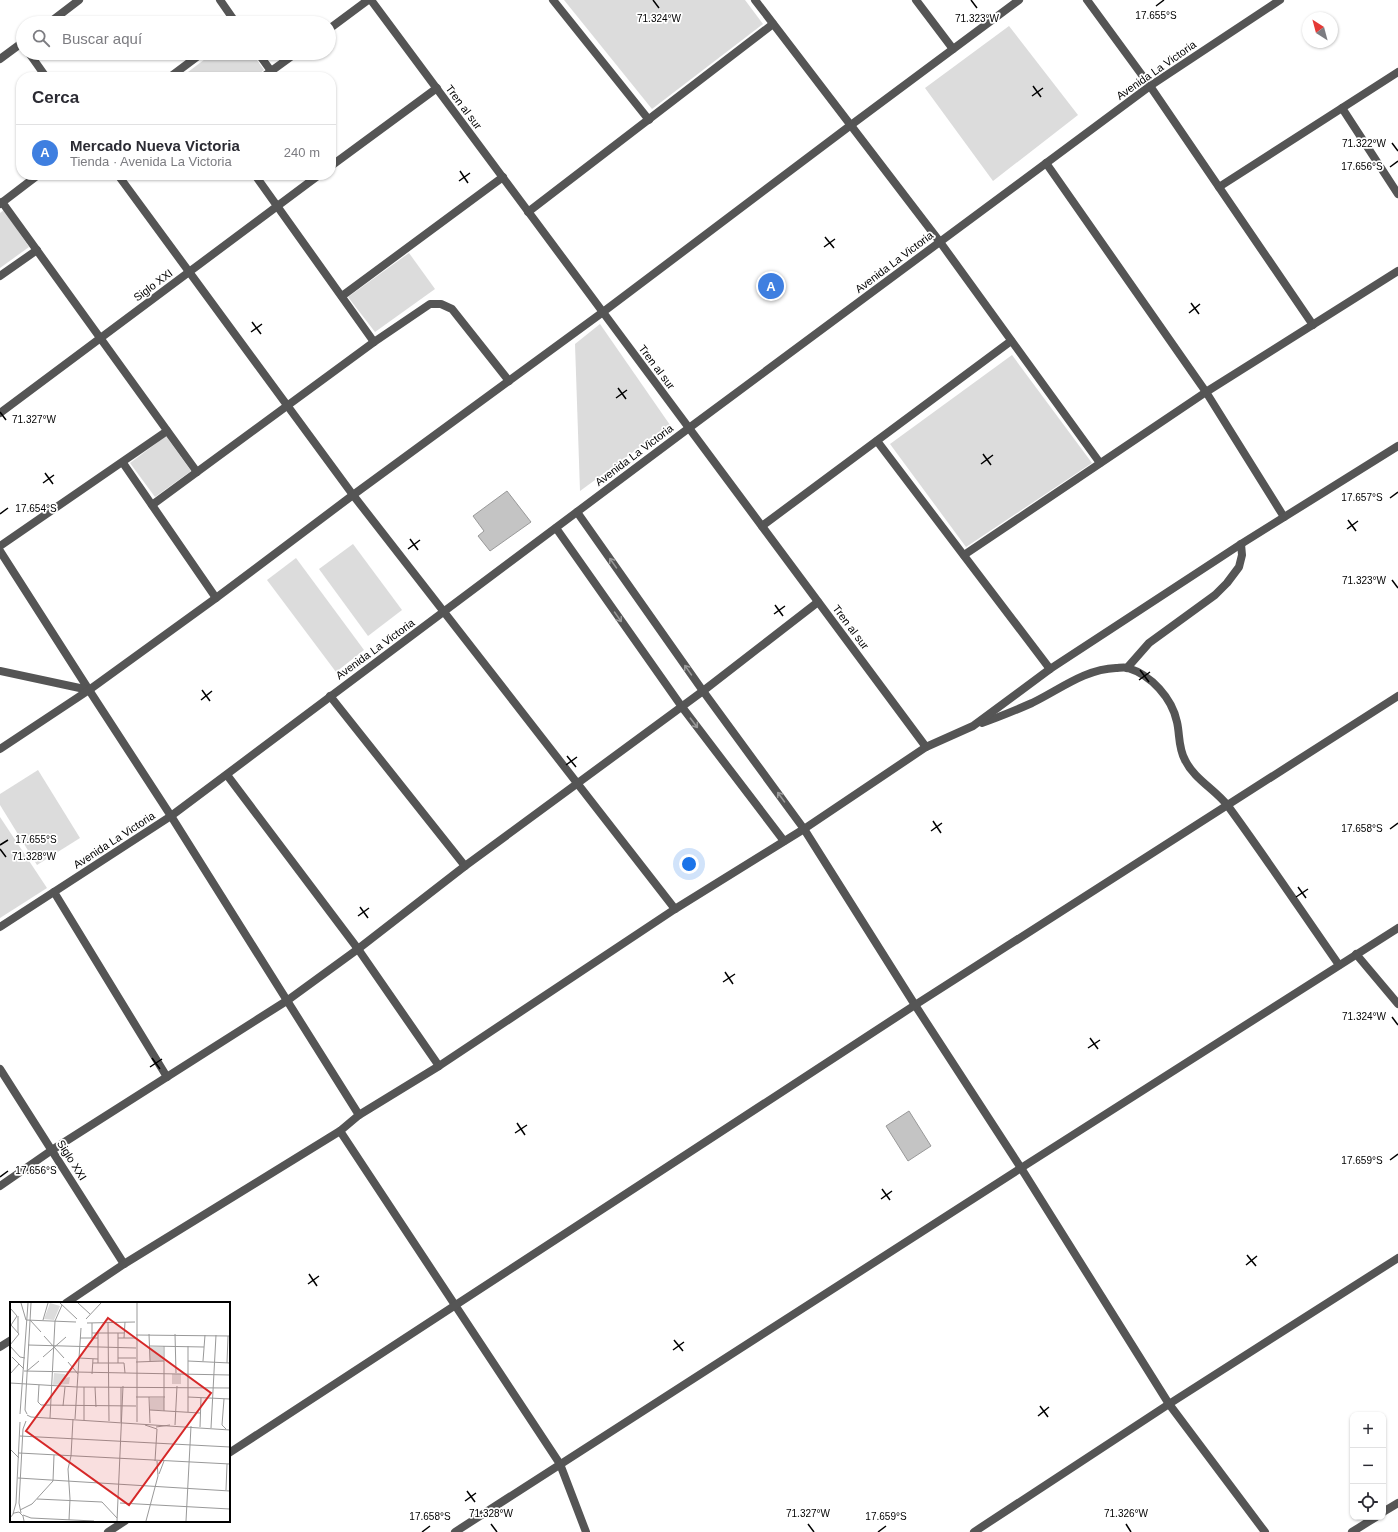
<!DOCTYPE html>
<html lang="es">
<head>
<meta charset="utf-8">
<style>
	:root { --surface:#fff; --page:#f7f7f7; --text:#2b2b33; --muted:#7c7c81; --line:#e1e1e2; --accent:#db2777 }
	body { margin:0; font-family:Helvetica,sans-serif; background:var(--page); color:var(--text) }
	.controls { position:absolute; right:12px; bottom:12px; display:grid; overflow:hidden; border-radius:8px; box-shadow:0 1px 3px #0004 }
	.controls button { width:36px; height:36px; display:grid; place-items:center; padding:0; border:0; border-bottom:1px solid var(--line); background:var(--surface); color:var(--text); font:20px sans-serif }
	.compass { position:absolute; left:1302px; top:12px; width:36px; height:36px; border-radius:50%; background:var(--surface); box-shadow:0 1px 3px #0004; rotate:324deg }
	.you { position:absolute; left:689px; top:864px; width:14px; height:14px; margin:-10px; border:3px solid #fff; border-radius:50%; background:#1a73e8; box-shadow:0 0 0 6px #1a73e833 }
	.badge { display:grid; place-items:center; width:26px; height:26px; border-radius:50%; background:var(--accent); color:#fff; font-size:13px; font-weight:700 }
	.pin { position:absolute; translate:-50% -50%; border:2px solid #fff; box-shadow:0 1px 4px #0006 }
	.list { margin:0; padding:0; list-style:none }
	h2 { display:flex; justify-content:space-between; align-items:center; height:52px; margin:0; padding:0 16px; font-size:17px }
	h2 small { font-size:13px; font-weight:400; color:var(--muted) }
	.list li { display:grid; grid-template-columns:26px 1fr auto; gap:12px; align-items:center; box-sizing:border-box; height:56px; padding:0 16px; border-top:1px solid var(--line) }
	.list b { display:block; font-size:15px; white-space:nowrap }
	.list p { margin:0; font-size:13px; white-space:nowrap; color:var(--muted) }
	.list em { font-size:13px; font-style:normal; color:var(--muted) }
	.icon { flex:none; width:22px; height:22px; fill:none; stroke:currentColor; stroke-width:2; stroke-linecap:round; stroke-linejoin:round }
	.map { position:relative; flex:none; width:1398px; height:1532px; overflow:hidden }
	.search { position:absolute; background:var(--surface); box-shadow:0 1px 3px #0004; left:16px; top:16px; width:320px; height:44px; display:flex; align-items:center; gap:10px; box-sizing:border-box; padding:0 14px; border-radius:22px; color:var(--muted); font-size:15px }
	.panel { position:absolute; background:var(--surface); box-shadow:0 1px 3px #0004; left:16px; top:72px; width:320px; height:108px; border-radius:16px }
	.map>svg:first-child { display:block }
	.green { fill:#dcdcdc }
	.building { fill:#c4c4c4; stroke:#999 }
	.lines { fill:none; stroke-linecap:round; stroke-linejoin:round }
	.minor { stroke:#555; stroke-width:8 }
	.oneway { stroke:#999 }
	.ticks { fill:none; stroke:#000; stroke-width:1.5 }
	.labels { text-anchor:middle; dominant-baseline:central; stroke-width:3.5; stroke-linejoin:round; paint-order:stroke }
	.street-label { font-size:11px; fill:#000; stroke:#fff }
	.inset-road { fill:none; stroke:#999; stroke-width:1 }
	.view { fill:#d62828; fill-opacity:0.15; stroke:#d62828; stroke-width:2 }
	.inset-edge { fill:none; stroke:#000; stroke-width:2 }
	.ticks-label { font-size:10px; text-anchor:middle; fill:#000; stroke:#fff; stroke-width:3.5; stroke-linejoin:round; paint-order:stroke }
</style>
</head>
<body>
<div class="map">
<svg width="1398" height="1532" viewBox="0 0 1398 1532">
	<rect width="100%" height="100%" fill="#fff"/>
	<g class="green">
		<polygon points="564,0 745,0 763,24 652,109"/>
		<polygon points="1009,26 1078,115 993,181 925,88"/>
		<polygon points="213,53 252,53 264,70 255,77 192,77 188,72"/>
		<polygon points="4,210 29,247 0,268 0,213"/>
		<polygon points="409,253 435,289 375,332 348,297"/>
		<polygon points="600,324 670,425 580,491 575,344"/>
		<polygon points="1012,355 1092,463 966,547 890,444"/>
		<polygon points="166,436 191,471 155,497 130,463"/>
		<polygon points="353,544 402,610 368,636 319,569"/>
		<polygon points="296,558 364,650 336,672 267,580"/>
		<polygon points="38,770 80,838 37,865 0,805 0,794"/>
		<polygon points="0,817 47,888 0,918"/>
	</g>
	<g class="building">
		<polygon points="507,491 531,522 490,551 478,536 484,531 473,516"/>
		<polygon points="909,1111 931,1146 908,1161 886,1126"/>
	</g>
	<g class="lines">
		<g class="minor">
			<polyline points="220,0 236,23"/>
			<polyline points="371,0 926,747"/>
			<polyline points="553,0 649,120"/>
			<polyline points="755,0 940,242 1100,463"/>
			<polyline points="916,0 953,49"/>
			<polyline points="1087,0 1150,86 1313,325"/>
			<polyline points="49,23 79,0"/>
			<polyline points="329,29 368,0"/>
			<polyline points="29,53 46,77"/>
			<polyline points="258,53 271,71"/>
			<polyline points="0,59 23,42"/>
			<polyline points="170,77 202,53"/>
			<polyline points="263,77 296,53"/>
			<polyline points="1342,108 1398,194"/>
			<polyline points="1046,163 1206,392 1284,517"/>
			<polyline points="331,166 437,88"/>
			<polyline points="118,175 353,495 675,909"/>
			<polyline points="255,175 374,342"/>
			<polyline points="1219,187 1398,72"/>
			<polyline points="2,202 197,472"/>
			<polyline points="0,204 38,175"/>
			<polyline points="528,212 773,24"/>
			<polyline points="0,276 37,250"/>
			<polyline points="342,296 503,177"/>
			<polyline points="0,413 319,175"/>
			<polyline points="877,441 1050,669"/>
			<polyline points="123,463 216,598"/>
			<polyline points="152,505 374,342 430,304 441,304 452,309 509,381"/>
			<polyline points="577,512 703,691 804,829 915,1005 1021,1168 1169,1404 1265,1532"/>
			<polyline points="762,526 1011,341"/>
			<polyline points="556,528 682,707 784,841"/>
			<polyline points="0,546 167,431"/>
			<polyline points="0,551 89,690 171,816 359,1115"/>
			<polyline points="964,555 1206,392 1398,271"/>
			<polyline points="1127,668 1149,643 1215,595 1227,583 1239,567 1242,555 1241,544"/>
			<polyline points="0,671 89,690"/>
			<polyline points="330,696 465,866"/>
			<path d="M982,723C999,717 1016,710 1032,703C1059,690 1085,669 1116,668C1119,668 1124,667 1128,668C1151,675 1172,698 1177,722C1180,735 1178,747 1185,760C1194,779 1216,790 1228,806C1266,858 1302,912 1339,965"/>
			<polyline points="0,749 89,690 216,598 353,495 603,312 851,125 1019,0"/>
			<polyline points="227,775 358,949 439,1066"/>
			<polyline points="54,892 167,1077"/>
			<polyline points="0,927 171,816 689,428 1150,86 1280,0"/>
			<polyline points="1356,954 1398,1004"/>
			<polyline points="0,1069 124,1264"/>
			<polyline points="340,1131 560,1464 586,1532"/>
			<polyline points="0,1186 52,1150 288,1000 358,949 465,866 703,691 818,602"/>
			<polyline points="66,1303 124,1264 340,1131 359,1115 439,1066 675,909 804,829 926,747 973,726 1050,669 1241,544 1398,446"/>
			<polyline points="0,1347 11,1340"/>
			<polyline points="229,1453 915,1005 1398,696"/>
			<polyline points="1383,1512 1398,1503"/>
			<polyline points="108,1532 125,1521"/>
			<polyline points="455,1532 1021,1168 1398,928"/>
			<polyline points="974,1532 1169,1404 1398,1258"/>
			<polyline points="1352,1532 1376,1517"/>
		</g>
	</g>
	<defs><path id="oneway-shaft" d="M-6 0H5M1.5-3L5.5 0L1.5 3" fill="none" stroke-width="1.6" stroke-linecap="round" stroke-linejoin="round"/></defs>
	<g class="oneway">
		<use href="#oneway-shaft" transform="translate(613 563) rotate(-125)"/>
		<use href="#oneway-shaft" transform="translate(618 617) rotate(55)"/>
		<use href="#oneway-shaft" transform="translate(688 670) rotate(-125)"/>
		<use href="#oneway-shaft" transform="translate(694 723) rotate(53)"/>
		<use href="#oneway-shaft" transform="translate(781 797) rotate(-126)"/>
	</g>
	<path class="ticks" d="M653,0L659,8M971,0L977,8M1156,6L1164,0M1033,86L1041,97M1032,96L1043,88M1392,143L1398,151M1390,167L1398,161M460,171L468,183M459,181L470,173M825,237L834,248M824,247L835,239M1191,303L1199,314M1189,313L1200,304M252,322L261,334M251,332L262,324M618,388L626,399M616,398L627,390M0,412L6,420M983,454L991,465M981,464L993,455M45,473L53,484M43,483L54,475M1390,498L1398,492M0,514L8,508M1348,520L1356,531M1347,529L1358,521M410,539L418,550M408,549L420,540M1392,580L1398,588M775,605L783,616M774,614L785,606M1140,670L1149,682M1139,680L1150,672M202,690L210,701M201,700L212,691M567,756L576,767M566,765L577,757M933,821L941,833M1390,829L1398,823M931,831L942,823M0,845L8,840M0,849L6,857M1298,887L1306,898M1296,897L1308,889M360,907L368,918M358,916L369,908M725,972L733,984M723,982L735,974M1392,1017L1398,1025M1090,1038L1098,1049M1088,1048L1100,1040M152,1058L160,1069M150,1067L162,1059M517,1123L525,1135M515,1133L527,1125M1390,1160L1398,1154M0,1177L8,1171M882,1189L890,1200M881,1199L892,1191M1247,1255L1256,1266M1246,1265L1257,1256M309,1274L317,1286M308,1284L319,1276M674,1340L683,1351M673,1350L684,1342M1040,1406L1048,1417M1038,1416L1049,1407M467,1491L475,1502M465,1501L476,1493M491,1524L497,1532M808,1524L814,1532M1126,1524L1131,1532M422,1532L430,1526M878,1532L886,1526"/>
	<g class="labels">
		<g class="street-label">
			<text transform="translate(1156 70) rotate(-35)">Avenida La Victoria</text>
			<text transform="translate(464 107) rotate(53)">Tren al sur</text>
			<text transform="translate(894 262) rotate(-37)">Avenida La Victoria</text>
			<text transform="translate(153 285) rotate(-37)">Siglo XXI</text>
			<text transform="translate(657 367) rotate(53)">Tren al sur</text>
			<text transform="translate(634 455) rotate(-37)">Avenida La Victoria</text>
			<text transform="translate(851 627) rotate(53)">Tren al sur</text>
			<text transform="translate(375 649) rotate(-36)">Avenida La Victoria</text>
			<text transform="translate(114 840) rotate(-33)">Avenida La Victoria</text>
			<text transform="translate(72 1160) rotate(58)">Siglo XXI</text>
		</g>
	</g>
	<g transform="translate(10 1302)">
		<rect width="220" height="220" fill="#fff"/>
		<path d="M40,1L50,4L44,18L34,17ZM140,45H153V59H140ZM44,71L55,72V76L60,75L59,82L43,83ZM162,72H171V82H162ZM140,96H154V108H140Z" fill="#dcdcdc"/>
		<path class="inset-road" d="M11,1L16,18L66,20M50,1L67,17M68,1L80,12M8,14V31M76,17L91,1M20,18L31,30M33,18L38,1M98,20L99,119M77,21L125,20M82,21V36M82,31H114M108,31V61M139,32L140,59M165,32L166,71M126,33L220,34M34,34L54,56M70,36H88M108,36H126M114,36L115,20M0,43L9,32L1,23L7,14L1,7M18,43L126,46M0,44L10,55L15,56M139,44L194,45M154,44V109M2,55L14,67M33,55L56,35M69,56L88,57M108,56H126M178,59L220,61M193,59L195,33M58,60L68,72M126,60L154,59M83,61H114L115,71M88,61V31M217,61L218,34M14,69L220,73M17,69L29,59M0,72L9,62M82,72L83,57M0,81L67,85L220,86M29,83L28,100L31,103L126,104M74,85V118M85,85L86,105M111,85V120M126,95H155M139,95L140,121M178,95L220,97M214,97L212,123L216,127M53,104L55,85M140,108L190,111M178,110V44M10,112L18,1M17,112L15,108L21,1M17,113L21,115L220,128M40,116L45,19L52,3M65,117L71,26M127,120V1M135,123L147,127L145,159M165,123L167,84M146,125L160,123M190,125L191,96M201,126L206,33M10,134L220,145M0,147L9,156M9,151L220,162M149,172L154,159M8,176L220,189M216,188L217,162M27,197L92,200L107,216M110,201L220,207M10,208L22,202L43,179L44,153M11,211L9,201L13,127L16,119M3,212L6,201L10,120M13,213L21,216L84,219M0,216L4,211L9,210L13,214L14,219M59,218L60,197L58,167L61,154L63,117M107,219L113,84M136,219L148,174L147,159M176,219L181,124"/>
		<path class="view" d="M98,16L201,91L119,203L16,129Z"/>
		<rect width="220" height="220" class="inset-edge"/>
	</g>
	<g class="ticks-label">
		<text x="1156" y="19">17.655°S</text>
		<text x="659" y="22">71.324°W</text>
		<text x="977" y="22">71.323°W</text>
		<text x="1364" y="147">71.322°W</text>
		<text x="1362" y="170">17.656°S</text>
		<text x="34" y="423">71.327°W</text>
		<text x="1362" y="501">17.657°S</text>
		<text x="36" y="512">17.654°S</text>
		<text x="1364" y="584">71.323°W</text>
		<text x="1362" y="832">17.658°S</text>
		<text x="36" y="843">17.655°S</text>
		<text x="34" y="860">71.328°W</text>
		<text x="1364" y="1020">71.324°W</text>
		<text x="1362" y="1164">17.659°S</text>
		<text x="36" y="1174">17.656°S</text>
		<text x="491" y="1517">71.328°W</text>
		<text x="808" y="1517">71.327°W</text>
		<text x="1126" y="1517">71.326°W</text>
		<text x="430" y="1520">17.658°S</text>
		<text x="886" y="1520">17.659°S</text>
	</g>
</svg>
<div class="controls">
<button>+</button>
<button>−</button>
<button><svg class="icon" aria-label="locate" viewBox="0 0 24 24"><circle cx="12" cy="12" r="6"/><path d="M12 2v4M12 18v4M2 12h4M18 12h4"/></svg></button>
</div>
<svg class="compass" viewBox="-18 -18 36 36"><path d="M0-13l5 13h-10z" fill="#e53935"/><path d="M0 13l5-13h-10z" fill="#7c7c81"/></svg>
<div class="you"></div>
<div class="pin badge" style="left:771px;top:286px;background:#3f7fe0">A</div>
<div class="search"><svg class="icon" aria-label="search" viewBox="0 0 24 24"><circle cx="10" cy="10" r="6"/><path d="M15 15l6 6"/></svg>Buscar aquí</div>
<section class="panel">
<h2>Cerca<small></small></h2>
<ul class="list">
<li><span class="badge" style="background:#3f7fe0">A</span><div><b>Mercado Nueva Victoria</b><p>Tienda · Avenida La Victoria</p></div><em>240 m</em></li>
</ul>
</section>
</div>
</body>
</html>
